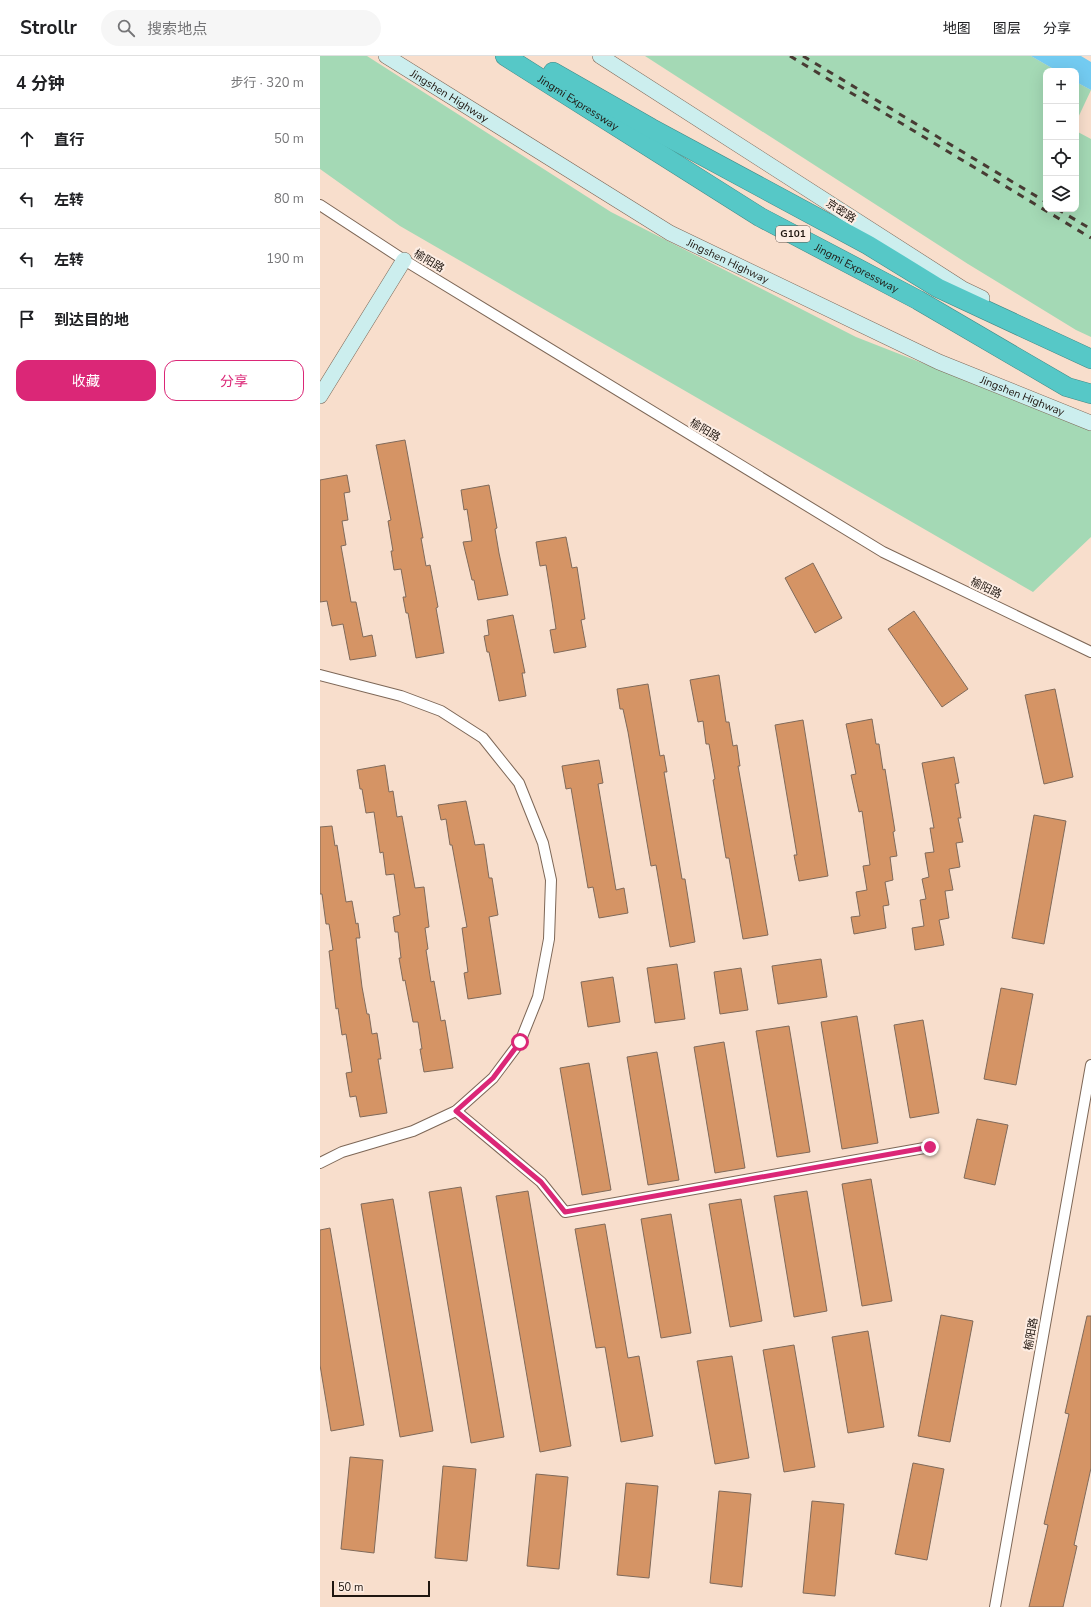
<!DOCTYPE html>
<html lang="zh">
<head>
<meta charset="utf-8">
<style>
	:root { --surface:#fff; --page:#f6f6f6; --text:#202124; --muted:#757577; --line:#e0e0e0; --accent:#db2777 }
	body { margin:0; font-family:"Nunito Sans","Noto Sans SC",sans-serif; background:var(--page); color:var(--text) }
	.controls { position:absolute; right:12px; top:12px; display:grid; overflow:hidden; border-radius:8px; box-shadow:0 4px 16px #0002 }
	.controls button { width:36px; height:36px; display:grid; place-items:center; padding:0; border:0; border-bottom:1px solid var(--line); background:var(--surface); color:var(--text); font:20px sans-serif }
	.scale { position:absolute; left:12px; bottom:10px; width:98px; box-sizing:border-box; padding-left:4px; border:2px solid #1f1610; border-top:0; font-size:11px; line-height:14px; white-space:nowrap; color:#1f1610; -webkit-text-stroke:3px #fdede3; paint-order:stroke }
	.stop { position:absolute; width:12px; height:12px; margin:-9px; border:3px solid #db2777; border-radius:50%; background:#fff }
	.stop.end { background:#db2777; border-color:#fff; box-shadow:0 1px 4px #0008 }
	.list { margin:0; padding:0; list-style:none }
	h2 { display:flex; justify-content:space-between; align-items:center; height:52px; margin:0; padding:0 16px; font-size:17px }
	h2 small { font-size:13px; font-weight:400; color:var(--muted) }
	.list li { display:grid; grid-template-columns:26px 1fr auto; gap:12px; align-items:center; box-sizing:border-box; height:60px; padding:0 16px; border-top:1px solid var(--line) }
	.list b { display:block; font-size:15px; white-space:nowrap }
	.list em { font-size:13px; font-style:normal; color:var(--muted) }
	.actions { display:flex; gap:8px; padding:12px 16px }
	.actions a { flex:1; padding:9px 0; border:1px solid var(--accent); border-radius:12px; text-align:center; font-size:14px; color:var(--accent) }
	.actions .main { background:var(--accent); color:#fff }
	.icon { flex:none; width:22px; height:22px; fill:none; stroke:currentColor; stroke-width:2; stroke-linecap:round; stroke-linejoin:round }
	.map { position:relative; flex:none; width:771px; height:1551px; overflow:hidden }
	header { display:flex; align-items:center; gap:24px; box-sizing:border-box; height:56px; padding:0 20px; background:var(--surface); border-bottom:1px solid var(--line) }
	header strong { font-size:19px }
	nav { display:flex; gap:22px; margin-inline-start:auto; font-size:14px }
	.search { width:280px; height:36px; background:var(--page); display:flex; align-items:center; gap:10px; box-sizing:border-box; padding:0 14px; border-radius:22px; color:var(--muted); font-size:15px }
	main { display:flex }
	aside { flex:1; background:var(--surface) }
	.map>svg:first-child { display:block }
	.green { fill:#a4d9b5 }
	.water { fill:#73cbf1 }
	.building { fill:#d59465; stroke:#806a5a }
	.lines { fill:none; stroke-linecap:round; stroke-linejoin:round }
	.street-casing { stroke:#7d6757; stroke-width:12 }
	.secondary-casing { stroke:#7d6757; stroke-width:16 }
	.highway-casing { stroke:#438a87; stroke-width:20 }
	.street { stroke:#fff; stroke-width:10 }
	.secondary { stroke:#cee; stroke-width:15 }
	.highway { stroke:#56c8c7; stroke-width:19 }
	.rail { stroke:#473b33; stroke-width:3; stroke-dasharray:7 7; stroke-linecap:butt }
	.route { stroke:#db2777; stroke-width:5 }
	.labels { text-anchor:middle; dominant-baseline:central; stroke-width:4; stroke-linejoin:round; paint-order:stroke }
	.shield { fill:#fdede3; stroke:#62564f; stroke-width:1 }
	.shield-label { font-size:10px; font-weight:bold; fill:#1f1610 }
	.street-label { font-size:11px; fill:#1f1610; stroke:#fdede3 }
</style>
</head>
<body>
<header>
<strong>Strollr</strong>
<div class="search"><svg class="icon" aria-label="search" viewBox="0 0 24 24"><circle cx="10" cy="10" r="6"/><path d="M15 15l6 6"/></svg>搜索地点</div>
<nav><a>地图</a><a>图层</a><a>分享</a></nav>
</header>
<main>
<aside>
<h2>4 分钟<small>步行 · 320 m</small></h2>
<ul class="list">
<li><svg class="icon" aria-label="ahead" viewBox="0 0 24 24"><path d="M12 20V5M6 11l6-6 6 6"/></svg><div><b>直行</b></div><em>50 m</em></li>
<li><svg class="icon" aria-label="left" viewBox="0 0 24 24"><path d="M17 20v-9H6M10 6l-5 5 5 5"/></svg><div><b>左转</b></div><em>80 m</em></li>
<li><svg class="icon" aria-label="left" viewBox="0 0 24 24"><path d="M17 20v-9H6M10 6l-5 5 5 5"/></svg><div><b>左转</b></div><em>190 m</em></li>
<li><svg class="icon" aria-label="arrive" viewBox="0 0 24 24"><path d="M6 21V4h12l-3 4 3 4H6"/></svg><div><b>到达目的地</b></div></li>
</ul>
<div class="actions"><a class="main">收藏</a><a>分享</a></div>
</aside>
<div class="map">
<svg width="771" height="1551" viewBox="0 0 771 1551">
	<rect width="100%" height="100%" fill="#f8decc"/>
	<g class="green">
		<polygon points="0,0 47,0 291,156 536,281 771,373 771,481 713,536 80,170 0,113"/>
		<polygon points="325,0 711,0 737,15 726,15 726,153 756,153 756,75 771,83 771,281 756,274 648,208"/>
		<polygon points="756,26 771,34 756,66"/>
	</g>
	<polygon class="water" points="711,0 761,0 771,6 771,34 756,26 756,15 737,15"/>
	<g class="building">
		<polygon points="85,384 103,482 101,482 106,510 110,509 115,535 118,551 116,552 124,597 96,602 88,557 86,557 83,541 86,541 81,513 74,514 71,495 73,495 68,465 71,464 56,389"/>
		<polygon points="27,419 30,436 24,437 28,464 22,465 26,489 21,490 31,546 36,546 43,581 52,579 56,600 30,604 23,568 12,570 7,545 0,546 0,424"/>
		<polygon points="169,429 177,472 175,473 179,497 188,539 158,544 154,524 152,524 143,486 152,485 147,453 144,454 141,434"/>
		<polygon points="246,481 252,512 257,511 265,563 261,564 266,591 234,597 230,574 236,573 232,546 226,509 220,510 216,486"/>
		<polygon points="493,507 522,562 495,577 465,522"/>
		<polygon points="594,555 648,633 622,651 568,573"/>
		<polygon points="193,559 205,617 202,617 206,640 179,645 169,596 167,596 164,580 169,579 167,564"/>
		<polygon points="399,619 406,666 409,666 413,690 417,689 420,710 418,710 448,879 423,883 409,802 406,802 393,724 395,723 389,688 386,688 383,665 378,666 370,624"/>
		<polygon points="328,628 340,700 344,699 347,716 344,716 362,823 365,823 375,886 350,891 336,809 331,810 308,676 303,653 300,653 297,633"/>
		<polygon points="735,633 753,721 724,728 705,639"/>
		<polygon points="552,663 556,688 559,688 563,714 565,713 575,775 573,776 577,800 570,801 573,824 565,826 569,849 563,850 566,872 534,878 531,861 540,860 536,836 547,834 543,810 550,809 542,755 539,756 531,719 536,718 526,668"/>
		<polygon points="483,664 508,820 479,825 474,799 477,799 455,669"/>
		<polygon points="634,701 639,727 635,728 641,762 638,762 643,786 636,787 640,811 629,813 633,834 625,835 629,862 619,864 624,889 595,894 592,872 604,870 600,844 606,843 602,823 609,821 605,797 614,796 610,772 614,772 602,707"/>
		<polygon points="279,704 283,727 278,728 296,834 304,832 308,857 279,862 273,831 268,832 251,732 246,733 242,710"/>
		<polygon points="65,709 69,736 73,735 77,761 82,760 95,832 104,831 109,871 105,872 108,893 106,894 111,926 114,925 121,965 125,964 133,1012 104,1016 100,993 102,993 98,966 93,966 85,924 83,925 79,902 81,902 78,876 75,876 73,861 80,859 74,818 66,819 63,796 60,797 54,756 46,757 42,733 40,733 37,714"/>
		<polygon points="146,745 155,789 164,788 169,822 172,822 178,859 169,861 181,938 148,943 144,917 148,916 142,872 147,871 132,789 130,789 126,763 121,764 118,749"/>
		<polygon points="714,759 746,765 724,888 692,882"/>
		<polygon points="12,770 15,790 17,789 26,846 32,845 36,868 38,867 40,882 36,882 42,931 47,958 49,958 52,978 57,977 61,1003 58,1003 67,1057 40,1061 36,1040 30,1041 26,1017 32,1016 26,978 22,979 18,952 16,953 9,895 13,894 9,868 6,868 2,838 0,838 0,771"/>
		<polygon points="501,903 507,941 458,948 452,910"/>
		<polygon points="357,908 365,963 335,967 327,912"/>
		<polygon points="421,912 428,954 400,958 394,916"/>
		<polygon points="293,921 300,966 268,971 261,926"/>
		<polygon points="681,932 713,938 696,1029 664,1023"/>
		<polygon points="537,960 558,1087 522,1093 501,966"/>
		<polygon points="603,964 619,1057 590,1062 574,969"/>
		<polygon points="469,970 490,1096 457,1101 436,975"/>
		<polygon points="404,986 425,1112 395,1117 374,991"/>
		<polygon points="337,996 359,1124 328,1129 307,1001"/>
		<polygon points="269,1007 291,1134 262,1139 240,1012"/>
		<polygon points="657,1063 688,1069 675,1129 644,1122"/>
		<polygon points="551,1123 572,1245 542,1250 522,1128"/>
		<polygon points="141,1131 184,1381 151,1387 109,1136"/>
		<polygon points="208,1135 251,1390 220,1396 176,1140"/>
		<polygon points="487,1135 507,1255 474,1261 454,1140"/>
		<polygon points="73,1143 113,1375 80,1381 41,1148"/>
		<polygon points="421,1143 442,1265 410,1271 389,1148"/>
		<polygon points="351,1158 371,1277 341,1282 321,1163"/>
		<polygon points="285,1168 308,1302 319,1300 333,1380 301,1386 285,1291 276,1292 255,1173"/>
		<polygon points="10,1172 44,1369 11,1375 0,1309 0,1174"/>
		<polygon points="621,1259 653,1265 630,1386 598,1380"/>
		<polygon points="767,1260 771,1260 771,1412 754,1489 757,1490 743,1551 709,1551 728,1469 724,1468 749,1358 745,1357"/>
		<polygon points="548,1275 564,1371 528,1377 512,1281"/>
		<polygon points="474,1289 495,1411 464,1416 443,1294"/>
		<polygon points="412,1300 429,1402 395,1408 377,1305"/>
		<polygon points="30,1401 63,1404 54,1497 21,1493"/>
		<polygon points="593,1407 624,1413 607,1504 575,1498"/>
		<polygon points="123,1410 156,1413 147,1505 115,1502"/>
		<polygon points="216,1418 248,1421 239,1513 207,1510"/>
		<polygon points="306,1427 338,1430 329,1522 297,1519"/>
		<polygon points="399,1435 431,1438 422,1531 390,1527"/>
		<polygon points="492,1445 524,1448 515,1540 483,1537"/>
	</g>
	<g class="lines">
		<defs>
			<g id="street">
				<polyline points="0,149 84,204 563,496 771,596"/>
				<polyline points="0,619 81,640 121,655 163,682 199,727 223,787 231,824 229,883 218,941 200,986 173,1022 136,1055 93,1075 22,1096 0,1107"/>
				<polyline points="136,1055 221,1126 245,1156 610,1091"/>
				<polyline points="675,1551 771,1009"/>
			</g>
			<g id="secondary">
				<path id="s1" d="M66,0L350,177L619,306L771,367"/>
				<polyline points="280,0 643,233 662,242"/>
				<polyline points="0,340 84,204"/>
			</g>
			<g id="highway">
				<path id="s2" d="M185,0L440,161L598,244L747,331L771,338"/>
				<polyline points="233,16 331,72 548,189 618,232 771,303"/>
			</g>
		</defs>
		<use href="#street" class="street-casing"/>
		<use href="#secondary" class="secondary-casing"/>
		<use href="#highway" class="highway-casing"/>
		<use href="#street" class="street"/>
		<use href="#secondary" class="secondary"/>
		<use href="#highway" class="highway"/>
		<g class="rail">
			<polyline points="470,0 771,182"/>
			<polyline points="483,0 726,146"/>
			<polyline points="737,153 771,173"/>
		</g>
	</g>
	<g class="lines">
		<polyline class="route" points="200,986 173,1022 136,1055 221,1126 245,1156 610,1091"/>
	</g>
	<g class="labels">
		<rect class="shield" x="456" y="170" width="34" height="16" rx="3"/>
		<g class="shield-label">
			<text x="473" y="178">G101</text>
		</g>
		<g class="street-label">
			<text stroke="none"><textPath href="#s1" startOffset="75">Jingshen Highway</textPath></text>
			<text stroke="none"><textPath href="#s2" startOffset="87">Jingmi Expressway</textPath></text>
			<text transform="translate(521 155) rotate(33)">京密路</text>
			<text transform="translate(109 205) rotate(31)">榆阳路</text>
			<text stroke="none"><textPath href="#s1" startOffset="399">Jingshen Highway</textPath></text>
			<text stroke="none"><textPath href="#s2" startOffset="411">Jingmi Expressway</textPath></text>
			<text stroke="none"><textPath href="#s1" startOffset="723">Jingshen Highway</textPath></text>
			<text transform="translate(385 374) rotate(31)">榆阳路</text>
			<text transform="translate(666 532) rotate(26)">榆阳路</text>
			<text transform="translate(711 1278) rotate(-80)">榆阳路</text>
		</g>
	</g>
</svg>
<div class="controls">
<button>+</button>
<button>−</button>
<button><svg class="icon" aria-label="locate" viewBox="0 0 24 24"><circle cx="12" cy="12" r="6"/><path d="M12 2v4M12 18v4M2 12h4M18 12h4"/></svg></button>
<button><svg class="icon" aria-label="layers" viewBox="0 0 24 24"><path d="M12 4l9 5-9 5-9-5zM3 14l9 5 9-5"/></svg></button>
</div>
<div class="scale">50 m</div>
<div class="stop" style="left:200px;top:986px"></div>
<div class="stop end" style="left:610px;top:1091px"></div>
</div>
</main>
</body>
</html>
